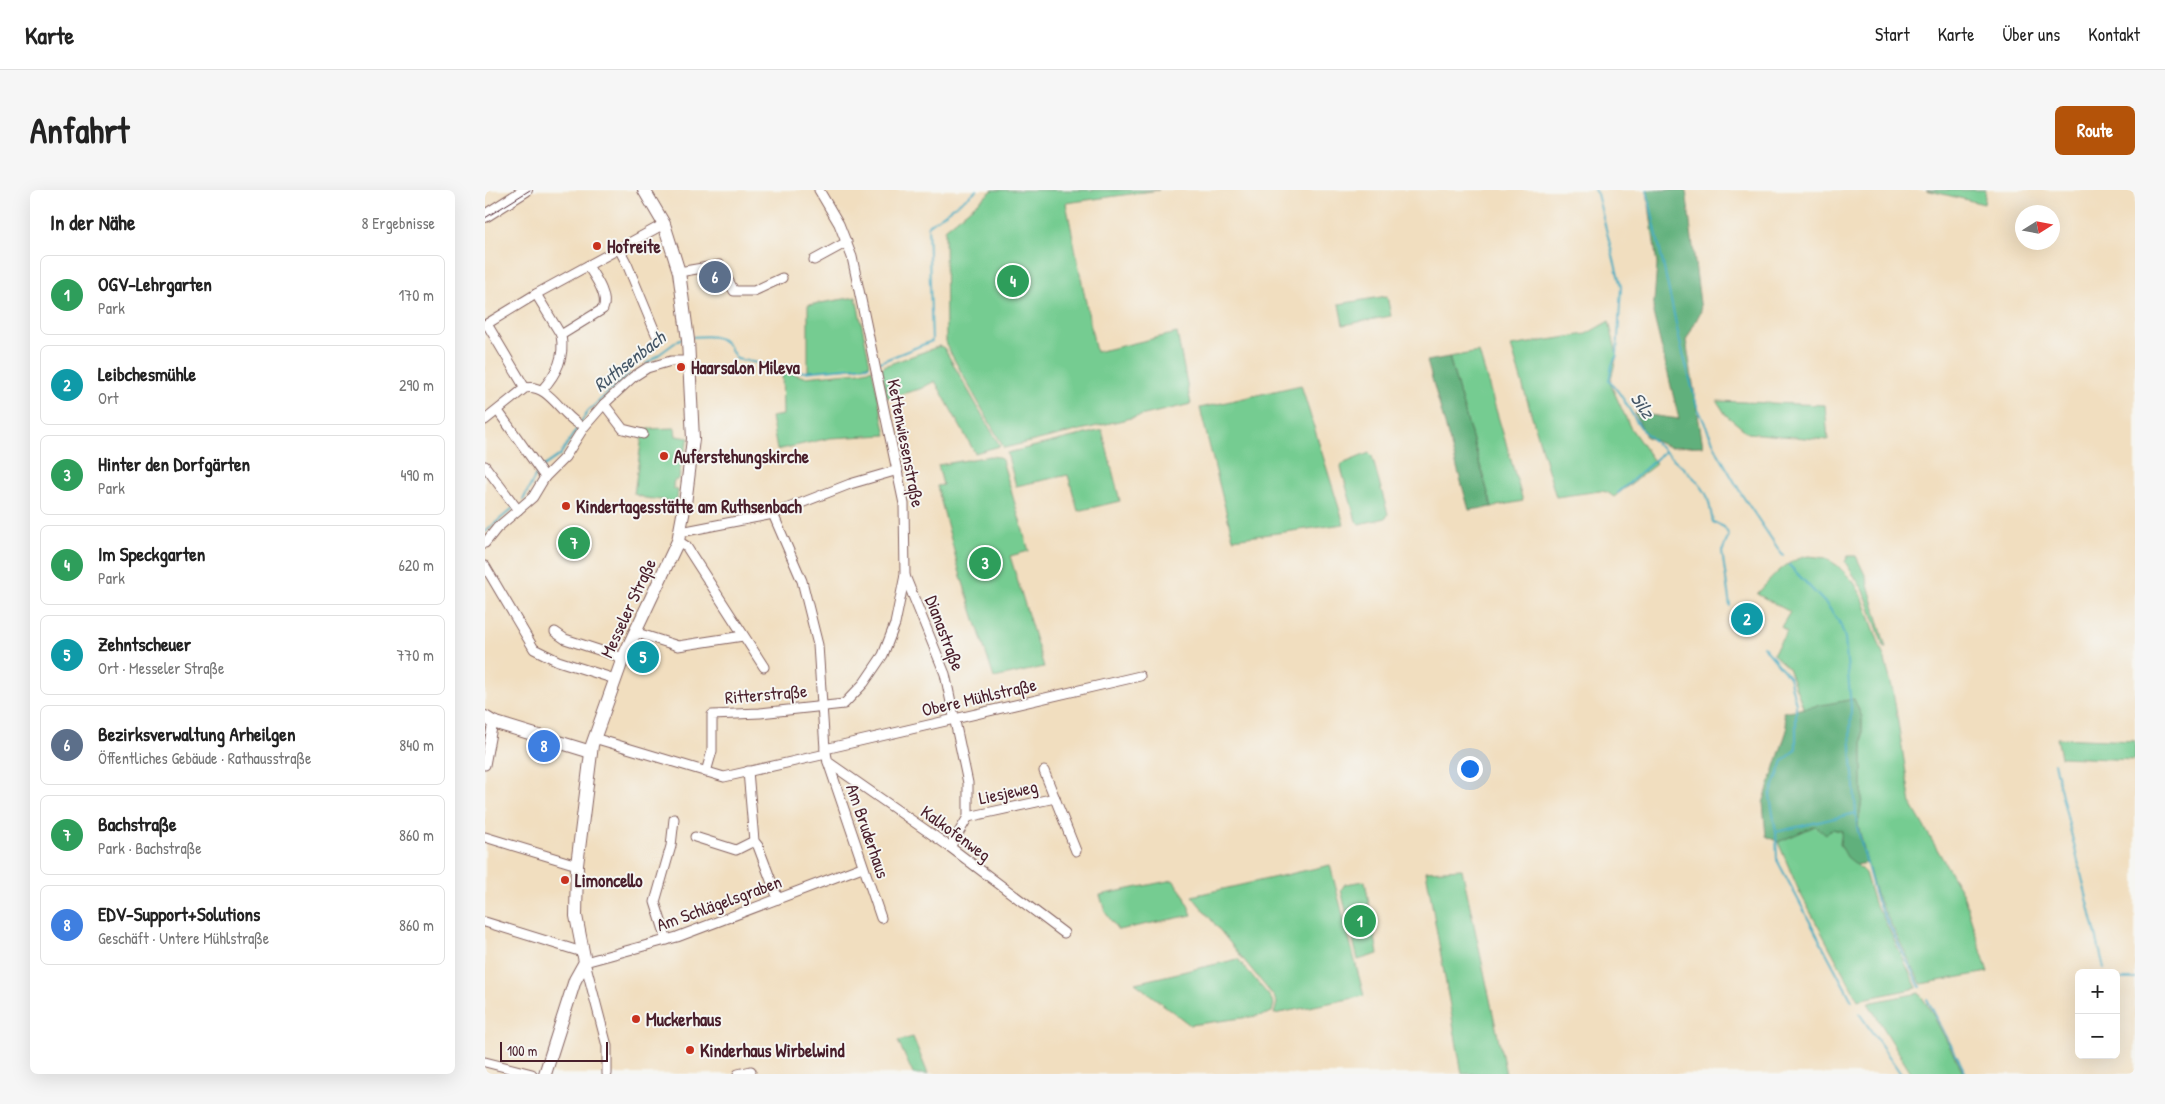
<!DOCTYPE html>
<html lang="de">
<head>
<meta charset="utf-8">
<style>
	:root { --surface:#fff; --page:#f6f6f6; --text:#222; --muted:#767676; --line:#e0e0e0; --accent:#b45309 }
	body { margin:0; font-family:"Patrick Hand",sans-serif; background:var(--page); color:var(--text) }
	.controls { position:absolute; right:15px; bottom:15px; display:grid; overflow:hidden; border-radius:8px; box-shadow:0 5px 20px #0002 }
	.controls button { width:45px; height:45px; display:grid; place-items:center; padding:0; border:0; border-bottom:1px solid var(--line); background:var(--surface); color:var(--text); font:25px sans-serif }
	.compass { position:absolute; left:1530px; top:15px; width:45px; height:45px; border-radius:50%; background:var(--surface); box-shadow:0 5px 20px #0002; rotate:79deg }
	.scale { position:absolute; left:15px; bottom:12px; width:108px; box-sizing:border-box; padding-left:5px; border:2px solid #4a1f2b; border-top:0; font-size:14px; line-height:18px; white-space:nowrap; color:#4a1f2b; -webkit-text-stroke:4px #f6f6f2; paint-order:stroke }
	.you { position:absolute; left:984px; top:578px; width:18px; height:18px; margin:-12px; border:4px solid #fff; border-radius:50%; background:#1a73e8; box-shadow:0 0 0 8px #1a73e833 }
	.badge { display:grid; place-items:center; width:32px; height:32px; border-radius:50%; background:var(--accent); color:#fff; font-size:16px; font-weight:700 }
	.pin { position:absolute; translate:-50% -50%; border:2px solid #fff; box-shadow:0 1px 5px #0006 }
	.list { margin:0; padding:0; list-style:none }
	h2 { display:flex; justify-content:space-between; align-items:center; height:65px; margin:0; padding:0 20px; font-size:21px }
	h2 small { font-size:16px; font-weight:400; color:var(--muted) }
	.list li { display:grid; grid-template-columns:32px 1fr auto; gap:15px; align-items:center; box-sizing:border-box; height:80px; margin:0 10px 10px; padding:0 10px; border:1px solid var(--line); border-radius:8px }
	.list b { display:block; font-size:19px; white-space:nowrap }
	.list p { margin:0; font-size:16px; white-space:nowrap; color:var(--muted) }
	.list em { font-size:16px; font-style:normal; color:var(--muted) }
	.map { position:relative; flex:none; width:1650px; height:884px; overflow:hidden; border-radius:8px }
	header { display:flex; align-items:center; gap:30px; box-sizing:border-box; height:70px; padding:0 25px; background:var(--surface); border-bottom:1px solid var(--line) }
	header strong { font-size:24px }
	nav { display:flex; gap:28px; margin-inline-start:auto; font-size:18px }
	.intro { display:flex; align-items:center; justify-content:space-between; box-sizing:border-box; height:120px; padding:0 30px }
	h1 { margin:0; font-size:35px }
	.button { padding:12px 22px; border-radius:8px; background:var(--accent); color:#fff; font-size:18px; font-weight:700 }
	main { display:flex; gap:30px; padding:0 30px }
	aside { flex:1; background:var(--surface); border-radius:8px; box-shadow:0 5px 20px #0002 }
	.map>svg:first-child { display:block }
	.green { fill:#75cc91; stroke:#60765e }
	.forest { fill:#60b07b; stroke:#556853 }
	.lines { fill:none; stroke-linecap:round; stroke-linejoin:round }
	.stream { stroke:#41aac1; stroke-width:2 }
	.street-casing { stroke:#84625f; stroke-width:11 }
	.secondary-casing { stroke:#84625f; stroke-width:14 }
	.street { stroke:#fff; stroke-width:9 }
	.secondary { stroke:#fff; stroke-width:12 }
	.tram { stroke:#4a1f2b; stroke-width:1 }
	.poi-dot { fill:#c8321e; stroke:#f6f6f2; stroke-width:2 }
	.labels { text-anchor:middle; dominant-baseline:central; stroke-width:4; stroke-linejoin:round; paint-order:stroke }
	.poi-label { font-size:18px; font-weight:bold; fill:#4a1f2b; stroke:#f6f6f2; text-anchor:start }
	.street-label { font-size:18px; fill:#4a1f2b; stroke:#f6f6f2 }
	.water-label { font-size:19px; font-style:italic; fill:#465767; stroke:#f6f6f2 }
</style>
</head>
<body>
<header>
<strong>Karte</strong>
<nav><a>Start</a><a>Karte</a><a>Über uns</a><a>Kontakt</a></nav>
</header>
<div class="intro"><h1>Anfahrt</h1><a class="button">Route</a></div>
<main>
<aside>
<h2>In der Nähe<small>8 Ergebnisse</small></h2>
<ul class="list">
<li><span class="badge" style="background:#2e9e5b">1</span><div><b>OGV-Lehrgarten</b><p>Park</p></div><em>170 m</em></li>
<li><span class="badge" style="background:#0f9aa8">2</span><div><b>Leibchesmühle</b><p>Ort</p></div><em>290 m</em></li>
<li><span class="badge" style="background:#2e9e5b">3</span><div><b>Hinter den Dorfgärten</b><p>Park</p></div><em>490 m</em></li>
<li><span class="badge" style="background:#2e9e5b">4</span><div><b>Im Speckgarten</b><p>Park</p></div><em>620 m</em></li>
<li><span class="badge" style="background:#0f9aa8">5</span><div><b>Zehntscheuer</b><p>Ort · Messeler Straße</p></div><em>770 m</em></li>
<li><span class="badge" style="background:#5c6f8a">6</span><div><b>Bezirksverwaltung Arheilgen</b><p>Öffentliches Gebäude · Rathausstraße</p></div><em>840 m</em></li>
<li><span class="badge" style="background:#2e9e5b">7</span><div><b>Bachstraße</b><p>Park · Bachstraße</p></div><em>860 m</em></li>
<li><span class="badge" style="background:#3f7fe0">8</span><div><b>EDV-Support+Solutions</b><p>Geschäft · Untere Mühlstraße</p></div><em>860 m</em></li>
</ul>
</aside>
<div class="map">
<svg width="1650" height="884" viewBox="0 0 1650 884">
	<rect width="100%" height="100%" fill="#f6f6f2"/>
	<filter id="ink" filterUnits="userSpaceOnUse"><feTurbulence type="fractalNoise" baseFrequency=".02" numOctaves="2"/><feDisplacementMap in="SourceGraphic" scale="10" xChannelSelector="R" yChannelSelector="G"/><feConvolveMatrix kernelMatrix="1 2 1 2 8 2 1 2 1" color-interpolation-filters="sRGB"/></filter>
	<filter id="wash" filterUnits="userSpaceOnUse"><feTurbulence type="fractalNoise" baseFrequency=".0096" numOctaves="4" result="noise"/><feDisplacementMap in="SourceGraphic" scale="20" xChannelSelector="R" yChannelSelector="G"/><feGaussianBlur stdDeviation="1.12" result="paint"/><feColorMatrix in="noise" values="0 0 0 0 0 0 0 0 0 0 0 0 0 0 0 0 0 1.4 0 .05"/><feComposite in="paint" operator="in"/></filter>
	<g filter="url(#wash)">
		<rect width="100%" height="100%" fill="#f1debf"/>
		<g class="green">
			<polygon points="508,0 674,0 581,13 611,162 692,143 706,214 519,258 461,155 460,39"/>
			<polygon points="1441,0 1501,0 1499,14"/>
			<polygon points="902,106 906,126 858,135 854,114"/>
			<polygon points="371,107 385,174 372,178 323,181 323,115"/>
			<polygon points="1124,131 1132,165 1125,193 1145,237 1171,274 1129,307 1122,302 1115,301 1071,307 1026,156 1101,144"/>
			<polygon points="455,156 459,158 515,256 490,263 450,191 435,199 402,208 396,180 399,176"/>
			<polygon points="994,162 1038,311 1007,317 964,167"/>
			<polygon points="387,179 401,245 345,248 292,260 286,227 298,225 297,180 319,187 375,182"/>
			<polygon points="816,195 859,334 748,349 715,218"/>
			<polygon points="1232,211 1340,215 1343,250 1263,243 1241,225"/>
			<polygon points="190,238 191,246 204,248 197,269 194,289 189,291 188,294 189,299 193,300 192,312 160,308 149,304 158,239"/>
			<polygon points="617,240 635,311 593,321 583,285 531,296 522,263"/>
			<polygon points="884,263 887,266 903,324 901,328 874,334 871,331 856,278 857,274"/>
			<polygon points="505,266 514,267 517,270 544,361 525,366 559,477 509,488 474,380 452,296 458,295 453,275"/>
			<polygon points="84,340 103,352 92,367 75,354"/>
			<path d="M1324,366L1341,368L1353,376L1368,391L1377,406L1400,470L1408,501L1426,614L1478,704L1503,782L1436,794L1392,707L1382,673L1373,635L1377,609V527L1369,509L1319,519L1303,478L1288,464L1302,441L1296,437L1305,422L1272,404C1288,387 1300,370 1324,366Z"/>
			<polygon points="1363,366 1371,366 1381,387 1401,458 1399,458 1379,401 1360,372"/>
			<polygon points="1572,548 1650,551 1650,570 1576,567"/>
			<polygon points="1330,636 1357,641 1372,675 1380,683 1389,713 1396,723 1432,798 1373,810 1314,701 1293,652"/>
			<polygon points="845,675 879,806 789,824 792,813 789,807 707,706"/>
			<polygon points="977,679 1021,884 977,884 941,681"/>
			<polygon points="688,690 699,705 707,725 633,740 620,722 615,705"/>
			<polygon points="880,691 893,764 873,770 856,700 860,694"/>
			<polygon points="753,769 785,807 789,814 787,822 779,825 705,835 650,793"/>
			<polygon points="1434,803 1445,819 1479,884 1427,884 1383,813"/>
			<polygon points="428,847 443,884 428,884 413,851"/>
		</g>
		<g class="forest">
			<polygon points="1162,0 1201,0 1216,121 1201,150 1218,256 1184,257 1161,247 1150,223 1194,229 1168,123 1172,75"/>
			<polygon points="964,167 1007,317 984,320 942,171"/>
			<polygon points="1369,509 1377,527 1377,609 1373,635 1382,673 1372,675 1362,667 1355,654 1357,641 1347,639 1341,645 1330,636 1293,652 1281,646 1278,613 1302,540 1298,522"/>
		</g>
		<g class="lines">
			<g class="stream">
				<path d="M1109,0L1112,4L1136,97L1132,165L1127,175L1124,191C1139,205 1145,224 1157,239C1172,258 1214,286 1222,306C1225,314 1226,324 1228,332L1239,337L1244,345L1237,362L1245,416"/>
				<polyline points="1162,0 1195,152 1212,216 1233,263 1257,305 1298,366"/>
				<path d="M208,147C220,146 235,144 243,155C247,160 248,165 252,169L319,182L384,176"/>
				<polyline points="395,172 447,151 443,36 492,0"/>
				<polyline points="161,174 195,149 198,149"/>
				<polyline points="56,278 75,265 103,221 144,184"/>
				<polyline points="1133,303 1179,262"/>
				<polyline points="38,310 53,281"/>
				<polyline points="0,342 28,318"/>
				<polyline points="1304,375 1342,415 1355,433 1360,448 1366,518 1365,543 1372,637 1391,709 1435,797"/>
				<polyline points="1278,456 1304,487 1311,514 1311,560 1298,571 1285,606 1291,642 1292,670 1367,811"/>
				<polyline points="1569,573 1619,778"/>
				<polyline points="1291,642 1371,623"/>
				<polyline points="1631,789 1650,789"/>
				<polyline points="1442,809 1481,884"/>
				<polyline points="1374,823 1416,884"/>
			</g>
		</g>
	</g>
	<g filter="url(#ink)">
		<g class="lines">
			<defs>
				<g id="street">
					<polyline points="134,59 142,74 171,144"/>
					<polyline points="329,70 362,52"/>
					<polyline points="194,82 235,75 249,101 269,101 297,88"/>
					<polyline points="51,104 76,145"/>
					<polyline points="2,134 40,198"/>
					<polyline points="0,135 51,104 179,34"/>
					<path d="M57,200C72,183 80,167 76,145L118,119C124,106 110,87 103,76"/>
					<polyline points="119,214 138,239 158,244"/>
					<polyline points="13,221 60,287"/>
					<path d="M0,230L40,198C62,193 75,222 92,233"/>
					<polyline points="0,276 33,320"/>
					<polyline points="288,324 317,391 333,455 340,559 343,572 396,728"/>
					<polyline points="196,342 288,324 365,294 413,280"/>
					<polyline points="193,351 201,356 279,477"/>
					<polyline points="0,353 12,338 48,307 60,287 80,267 99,237 119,214 148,187 162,178 186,171 204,171"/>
					<polyline points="0,376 49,459 73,471 130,489"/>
					<polyline points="420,386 460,484 483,593 483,627 465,657"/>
					<polyline points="70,442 80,449 138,468"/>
					<polyline points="149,442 193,456 258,446"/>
					<polyline points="109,548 239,587 341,564"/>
					<polyline points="340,559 655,486"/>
					<polyline points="343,572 465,657 579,743"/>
					<polyline points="0,575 8,532"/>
					<polyline points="263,581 269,651 273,656 293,709"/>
					<polyline points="559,581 591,661"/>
					<polyline points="221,582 227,561 227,525 275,523 359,514 379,493 398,465 410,434 420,385 419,314 367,67 354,34 334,0"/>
					<polyline points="483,627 570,608"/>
					<polyline points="0,647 92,675"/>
					<polyline points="210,647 251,660 269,651"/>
					<polyline points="0,732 97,762"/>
					<polyline points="182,750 170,712 186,656 189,629"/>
					<polyline points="0,872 47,884"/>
					<polyline points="122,884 122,856 100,772 192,747 377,677"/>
					<polyline points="253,884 266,881"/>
				</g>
				<g id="secondary">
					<polyline points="0,26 41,0"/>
					<polyline points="0,527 8,532 106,562"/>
					<polyline points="60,884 90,790 100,772 91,726 92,675 107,555 138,468 193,351 200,314 208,249 203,150 194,82 179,34 159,0"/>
				</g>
			</defs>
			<use href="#street" class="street-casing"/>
			<use href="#secondary" class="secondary-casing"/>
			<use href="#street" class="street"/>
			<use href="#secondary" class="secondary"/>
			<polyline class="tram" points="0,28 45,0"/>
		</g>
	</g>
	<g class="poi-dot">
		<circle cx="112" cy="56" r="5"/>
		<circle cx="196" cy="177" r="5"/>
		<circle cx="179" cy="266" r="5"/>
		<circle cx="81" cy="316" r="5"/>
		<circle cx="80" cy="690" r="5"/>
		<circle cx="151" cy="829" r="5"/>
		<circle cx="205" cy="860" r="5"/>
	</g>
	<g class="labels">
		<g class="poi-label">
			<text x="122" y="56">Hofreite</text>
			<text x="206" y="177">Haarsalon Mileva</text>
			<text x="189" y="266">Auferstehungskirche</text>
			<text x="91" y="316">Kindertagesstätte am Ruthsenbach</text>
			<text x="90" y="690">Limoncello</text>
			<text x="161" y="829">Muckerhaus</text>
			<text x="215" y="860">Kinderhaus Wirbelwind</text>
		</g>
		<g class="street-label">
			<text transform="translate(421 253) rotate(79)">Kettenwiesenstraße</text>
			<text transform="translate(143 418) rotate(-65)">Messeler Straße</text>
			<text transform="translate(460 443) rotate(69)">Dianastraße</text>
			<text transform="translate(281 504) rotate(-5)">Ritterstraße</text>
			<text transform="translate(494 507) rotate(-13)">Obere Mühlstraße</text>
			<text transform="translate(523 602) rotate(-12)">Liesjeweg</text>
			<text transform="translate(383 641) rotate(71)">Am Bruderhaus</text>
			<text transform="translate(471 643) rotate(36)">Kalkofenweg</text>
			<text transform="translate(234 713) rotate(-20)">Am Schlägelsgraben</text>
		</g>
		<g class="water-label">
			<text transform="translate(144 171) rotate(-38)">Ruthsenbach</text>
			<text transform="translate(1158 215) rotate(55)">Silz</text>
		</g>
	</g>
</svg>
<div class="controls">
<button>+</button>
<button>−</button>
</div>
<svg class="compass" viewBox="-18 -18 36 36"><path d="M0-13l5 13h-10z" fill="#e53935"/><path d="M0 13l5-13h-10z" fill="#767676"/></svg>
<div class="scale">100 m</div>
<div class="you"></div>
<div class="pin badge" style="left:875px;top:731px;background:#2e9e5b">1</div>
<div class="pin badge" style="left:1262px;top:429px;background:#0f9aa8">2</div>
<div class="pin badge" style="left:500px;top:373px;background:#2e9e5b">3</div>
<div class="pin badge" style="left:528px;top:91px;background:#2e9e5b">4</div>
<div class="pin badge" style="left:158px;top:467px;background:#0f9aa8">5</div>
<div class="pin badge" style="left:230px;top:87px;background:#5c6f8a">6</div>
<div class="pin badge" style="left:89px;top:353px;background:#2e9e5b">7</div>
<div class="pin badge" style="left:59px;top:556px;background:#3f7fe0">8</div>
</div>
</main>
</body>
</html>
